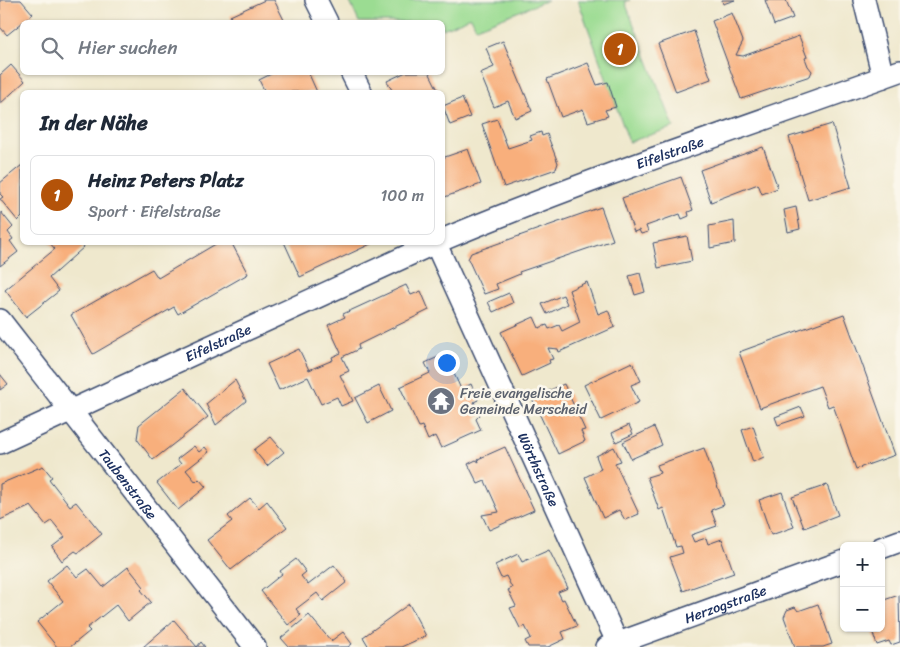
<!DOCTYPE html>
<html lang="de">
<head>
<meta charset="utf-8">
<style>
	:root { --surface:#fff; --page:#f6f6f7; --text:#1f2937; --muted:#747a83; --line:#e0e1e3; --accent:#b45309 }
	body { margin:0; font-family:Sriracha,sans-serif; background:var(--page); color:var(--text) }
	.controls { position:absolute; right:15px; bottom:15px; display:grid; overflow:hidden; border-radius:8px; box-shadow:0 1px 4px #0004 }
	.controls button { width:45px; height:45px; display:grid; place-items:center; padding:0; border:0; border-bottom:1px solid var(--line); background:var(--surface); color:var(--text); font:25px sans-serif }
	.you { position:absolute; left:446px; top:362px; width:18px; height:18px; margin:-12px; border:4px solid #fff; border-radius:50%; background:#1a73e8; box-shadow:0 0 0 8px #1a73e833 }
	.badge { display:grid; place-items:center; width:32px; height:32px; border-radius:50%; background:var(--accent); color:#fff; font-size:16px; font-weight:700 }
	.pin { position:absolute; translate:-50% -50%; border:2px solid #fff; box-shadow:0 1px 5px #0006 }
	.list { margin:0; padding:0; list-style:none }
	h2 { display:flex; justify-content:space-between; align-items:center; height:65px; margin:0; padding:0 20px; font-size:21px }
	h2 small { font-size:16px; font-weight:400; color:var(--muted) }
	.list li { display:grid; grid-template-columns:32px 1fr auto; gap:15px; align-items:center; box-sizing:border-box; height:80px; margin:0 10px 10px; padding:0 10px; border:1px solid var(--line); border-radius:8px }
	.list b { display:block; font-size:19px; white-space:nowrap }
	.list p { margin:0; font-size:16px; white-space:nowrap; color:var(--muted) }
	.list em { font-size:16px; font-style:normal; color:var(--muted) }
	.icon { flex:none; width:28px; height:28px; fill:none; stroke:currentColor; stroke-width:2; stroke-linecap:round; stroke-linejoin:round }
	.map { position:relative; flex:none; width:900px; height:647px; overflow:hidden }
	.search { position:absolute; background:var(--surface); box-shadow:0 1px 4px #0004; left:20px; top:20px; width:425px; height:55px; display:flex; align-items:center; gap:12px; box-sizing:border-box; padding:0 18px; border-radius:8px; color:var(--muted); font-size:19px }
	.panel { position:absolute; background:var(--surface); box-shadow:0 1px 4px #0004; left:20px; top:90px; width:425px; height:155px; border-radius:8px }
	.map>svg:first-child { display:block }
	.green { fill:#9bdc92; stroke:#5b8678 }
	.building { fill:#f8af7b }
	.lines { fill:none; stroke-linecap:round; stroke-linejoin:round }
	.minor-casing { stroke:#3b4b6f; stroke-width:24 }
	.minor { stroke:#fff; stroke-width:21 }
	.labels { text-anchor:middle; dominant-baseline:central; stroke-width:5; stroke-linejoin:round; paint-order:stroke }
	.street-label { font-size:14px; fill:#1b2f5e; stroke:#fbf7ec }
	.worship-label { font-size:14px; fill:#5b616d; stroke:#fbf7ec; text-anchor:start }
</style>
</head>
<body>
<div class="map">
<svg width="900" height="647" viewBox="0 0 900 647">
	<rect width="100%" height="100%" fill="#fbf7ec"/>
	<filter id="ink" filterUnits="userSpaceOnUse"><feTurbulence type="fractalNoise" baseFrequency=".02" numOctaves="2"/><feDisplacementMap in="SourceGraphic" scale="10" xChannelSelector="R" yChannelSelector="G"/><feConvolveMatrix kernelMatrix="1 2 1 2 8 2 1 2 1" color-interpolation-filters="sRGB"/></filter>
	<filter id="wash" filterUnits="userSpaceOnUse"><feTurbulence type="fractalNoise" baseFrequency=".0096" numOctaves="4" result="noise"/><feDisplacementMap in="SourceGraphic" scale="20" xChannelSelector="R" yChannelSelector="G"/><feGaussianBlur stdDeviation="1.12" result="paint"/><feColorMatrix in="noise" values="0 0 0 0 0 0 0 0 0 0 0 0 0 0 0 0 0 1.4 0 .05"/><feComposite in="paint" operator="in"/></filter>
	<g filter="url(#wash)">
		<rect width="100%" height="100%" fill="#efe8cd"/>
		<g class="green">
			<polygon points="349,0 548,0 476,28 471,17 443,29 442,22 359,22"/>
			<polygon points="578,0 630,0 625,2 674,127 629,142"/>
		</g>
		<g id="blocks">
			<g class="building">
				<polygon points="0,0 21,0 33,14 7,35 0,27"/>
				<polygon points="265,0 274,0 285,22 233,22 230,16"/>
				<polygon points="722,0 735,0 723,4"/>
				<polygon points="765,0 786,0 793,18 774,25"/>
				<polygon points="732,13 743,41 736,55 743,56 799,36 807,57 805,58 808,66 812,71 810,76 741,99 712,21"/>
				<polygon points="694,31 711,79 676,92 658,44"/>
				<polygon points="503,41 532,111 515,118 508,101 494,107 480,73 494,67 486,48"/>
				<polygon points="588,63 597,85 608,82 616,107 605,110 608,116 588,122 583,109 561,117 547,79"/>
				<polygon points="11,65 25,81 0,104 0,75"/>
				<polygon points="275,72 308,72 317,92 265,92 259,80"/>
				<polygon points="406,72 429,72 439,92 393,92 387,81"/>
				<polygon points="462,98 470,117 450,125 443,106"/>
				<polygon points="497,119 508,148 532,140 530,136 541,132 542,136 547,134 558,163 556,169 504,187 482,124"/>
				<polygon points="832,124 851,187 808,200 789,137"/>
				<polygon points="763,147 778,188 762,194 758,184 711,202 700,170"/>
				<polygon points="468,149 481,184 442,198 442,158"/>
				<polygon points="22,165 22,217 18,221 0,199 3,197 0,194 0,183"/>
				<polygon points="681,177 693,210 688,212 689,216 682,219 680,214 646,226 648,232 641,234 639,230 634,232 622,198"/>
				<polygon points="601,207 613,240 519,272 520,274 496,284 498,289 484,294 468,259 471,253"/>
				<polygon points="796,207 800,229 788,232 784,210"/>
				<polygon points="1,212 13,227 8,232 13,239 10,241 18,252 0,266"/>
				<polygon points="734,221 735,243 710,248 709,226"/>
				<polygon points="687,236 692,261 658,268 653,243"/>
				<polygon points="49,242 72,242 74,245 81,242 84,247 49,278 59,291 26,317 5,290 55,249"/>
				<polygon points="219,242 231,242 248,274 178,314 174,307 93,354 71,315 152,269 158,278"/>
				<polygon points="284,242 375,242 300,277"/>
				<polygon points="640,273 645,292 635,295 629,276"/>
				<polygon points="587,282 598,314 608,310 615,327 559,352 558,349 548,348 553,359 549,360 550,363 522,376 501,332 534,317 539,328 547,325 549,329 559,325 562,331 580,322 569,290"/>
				<polygon points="406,285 411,295 421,291 429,310 358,345 359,349 342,357 349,371 340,375 353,401 341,406 337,397 321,404 308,377 279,390 267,364 299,349 309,370 333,360 332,357 341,353 328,325 345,317 343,314"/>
				<polygon points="509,293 513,303 493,312 488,302"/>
				<polygon points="563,295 567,304 547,314 542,304"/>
				<polygon points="844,314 895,455 856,469 833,405 828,407 820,386 760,408 739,352"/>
				<polygon points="445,354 461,389 471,384 478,400 474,402 480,415 476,419 481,430 441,448 435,436 428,440 422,426 419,427 400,387 430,373 425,363"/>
				<polygon points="632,362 641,381 631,385 639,402 601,420 584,385"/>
				<polygon points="0,374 8,384 0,390"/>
				<polygon points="235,380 246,401 216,425 206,404"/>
				<polygon points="564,384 585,430 581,431 585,441 558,454 532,398"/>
				<polygon points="379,386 391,411 368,423 355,398"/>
				<polygon points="185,388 208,417 153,460 137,439 139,425"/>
				<polygon points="801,407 805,416 778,425 775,417"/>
				<polygon points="629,425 633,434 616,442 612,433"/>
				<polygon points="753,426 764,457 753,462 742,430"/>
				<polygon points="654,427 662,445 631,459 623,442"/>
				<polygon points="271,437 284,452 267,466 254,450"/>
				<polygon points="194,446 199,452 205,447 209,452 186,470 196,482 199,479 206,487 178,510 157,483 181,464 177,459"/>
				<polygon points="505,447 534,510 489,530 482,515 499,512 485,481 478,484 468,464 476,460 479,462 478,459"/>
				<polygon points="614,447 621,461 615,463 639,514 625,520 619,510 603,518 585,477 601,469 596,456"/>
				<polygon points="704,448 724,505 711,510 717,526 691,535 694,542 706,538 708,544 722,539 734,573 683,591 670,557 683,553 681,546 676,547 663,508 659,510 647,477 660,473 657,465"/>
				<polygon points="43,466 52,477 49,479 70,506 76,502 102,534 78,553 75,551 62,561 52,547 65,537 52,521 46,525 31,506 0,520 0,484"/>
				<polygon points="827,485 838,515 804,528 792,497"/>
				<polygon points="782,492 794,527 771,535 759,500"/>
				<polygon points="250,498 259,508 267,501 287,527 231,570 207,540 232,521 228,516"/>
				<polygon points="549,550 568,588 558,592 562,600 564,599 577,626 562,632 565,639 548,647 528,647 525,641 531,638 525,626 520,628 510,608 516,606 508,590 512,588 506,576 501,578 495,565 518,554 522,562"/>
				<polygon points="296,559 306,572 301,576 308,585 334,565 347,582 323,601 317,593 296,609 301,615 288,625 261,591 282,574 280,571"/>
				<polygon points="67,565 77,577 88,569 103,587 128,567 144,587 141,590 151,602 128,621 116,605 87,628 90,631 70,647 57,647 37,622 63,601 47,581"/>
				<polygon points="899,595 900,642 891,645 889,641 877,645 871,628 881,628 881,601"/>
				<polygon points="409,604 426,636 401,647 369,647 363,637"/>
				<polygon points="818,604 832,644 823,647 795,647 784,617 787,610 795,607 798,611"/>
				<polygon points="309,615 331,641 343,632 352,644 348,647 289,647 281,638"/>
				<polygon points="174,620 197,647 201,642 205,647 143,647"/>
			</g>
		</g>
	</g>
	<g filter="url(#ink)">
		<use href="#blocks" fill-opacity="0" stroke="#3b4b6f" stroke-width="1"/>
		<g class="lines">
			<defs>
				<g id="minor">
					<polyline points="316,0 327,22"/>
					<polyline points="864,0 883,77"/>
					<polyline points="351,72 361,92"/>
					<path id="s1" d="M442,240C592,177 747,126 900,71"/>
					<path id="s2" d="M435,242L617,642"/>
					<path id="s3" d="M0,320L255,647"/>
					<path id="s4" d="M0,443L437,242"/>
					<polyline points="881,548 900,541"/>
					<path id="s5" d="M607,647L844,561"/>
				</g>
			</defs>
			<use href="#minor" class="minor-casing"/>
			<use href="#minor" class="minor"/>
		</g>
	</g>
	<defs>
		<symbol id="temple-disc" viewBox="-11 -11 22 22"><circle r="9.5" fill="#6b7280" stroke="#fbf7ec"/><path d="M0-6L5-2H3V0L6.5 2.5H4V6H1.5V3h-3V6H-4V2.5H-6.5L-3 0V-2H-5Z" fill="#fff"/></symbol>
	</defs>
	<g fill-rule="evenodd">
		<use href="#temple-disc" x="425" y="385" width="32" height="32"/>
	</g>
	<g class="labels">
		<g class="street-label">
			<text stroke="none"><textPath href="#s1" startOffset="244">Eifelstraße</textPath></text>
			<text stroke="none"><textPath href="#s4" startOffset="240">Eifelstraße</textPath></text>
			<text stroke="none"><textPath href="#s2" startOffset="250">Wörthstraße</textPath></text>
			<text stroke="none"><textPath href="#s3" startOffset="208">Taubenstraße</textPath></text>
			<text stroke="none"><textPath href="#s5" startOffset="126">Herzogstraße</textPath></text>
		</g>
		<g class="worship-label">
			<text x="460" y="393">Freie evangelische<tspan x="460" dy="16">Gemeinde Merscheid</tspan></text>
		</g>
	</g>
</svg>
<div class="controls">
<button>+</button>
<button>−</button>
</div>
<div class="you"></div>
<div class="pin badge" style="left:620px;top:49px">1</div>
<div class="search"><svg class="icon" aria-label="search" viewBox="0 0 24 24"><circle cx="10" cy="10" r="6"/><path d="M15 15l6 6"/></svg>Hier suchen</div>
<section class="panel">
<h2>In der Nähe<small></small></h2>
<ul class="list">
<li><span class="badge">1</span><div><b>Heinz Peters Platz</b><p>Sport · Eifelstraße</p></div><em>100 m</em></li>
</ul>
</section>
</div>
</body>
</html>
